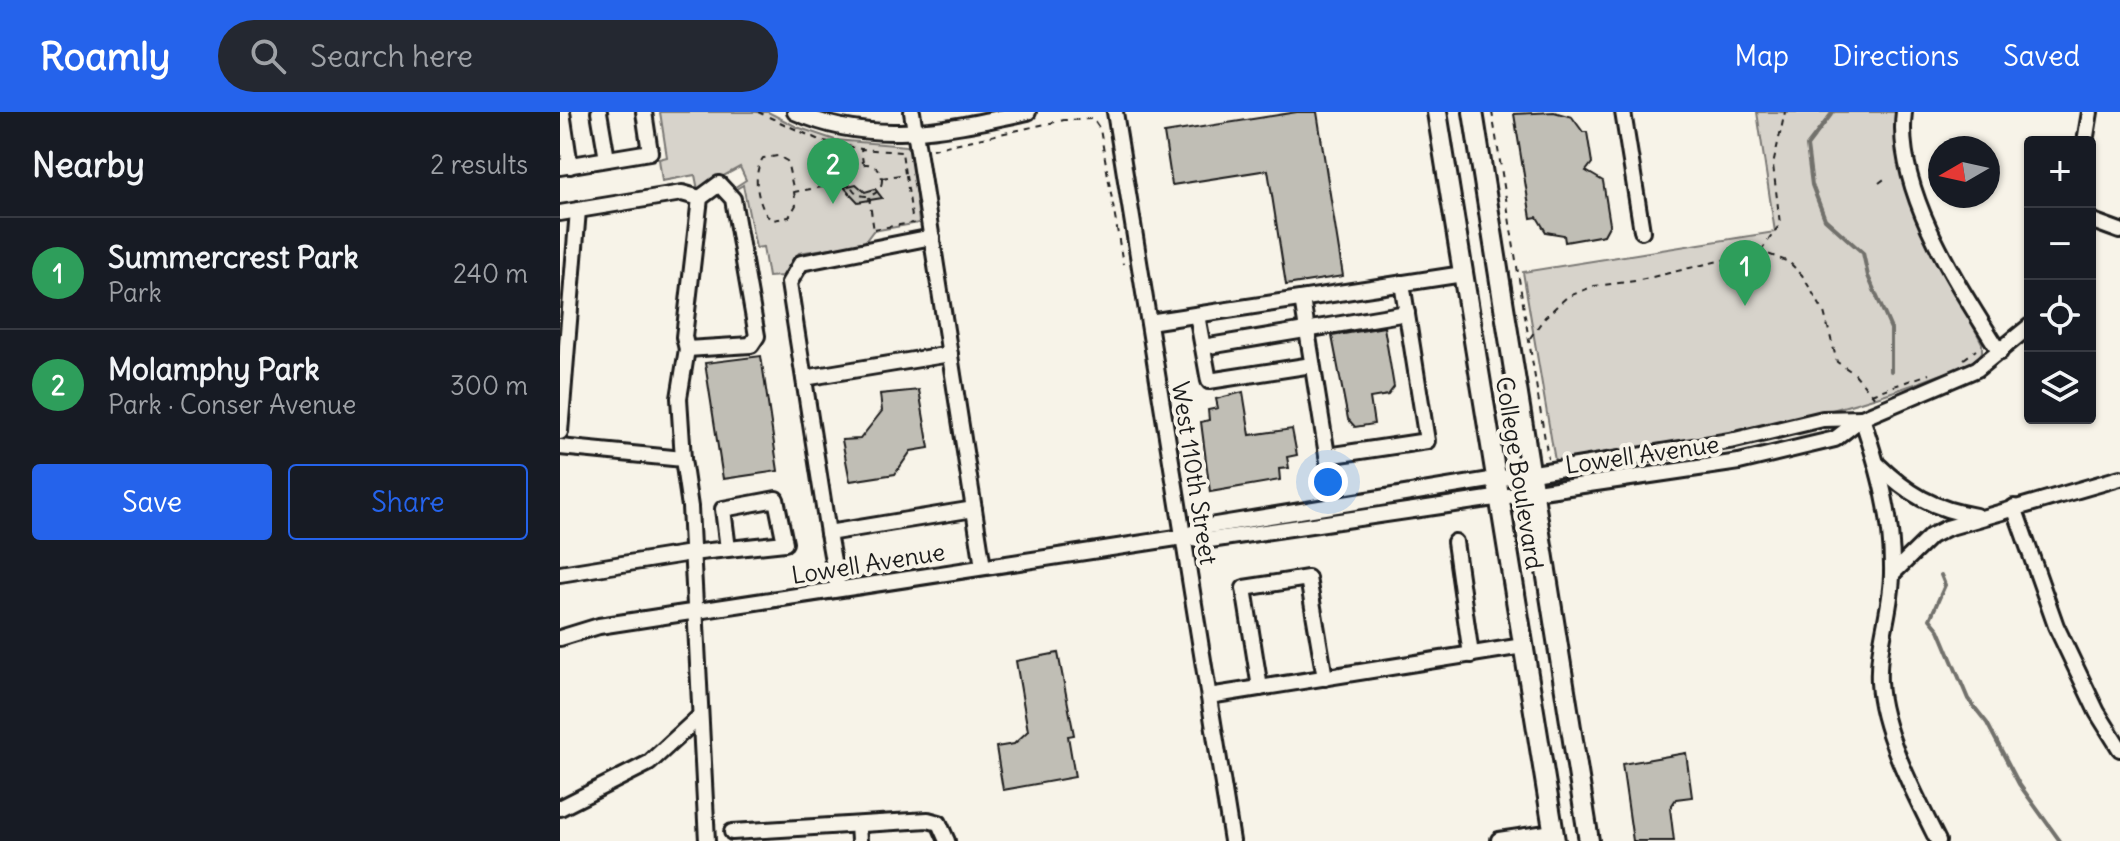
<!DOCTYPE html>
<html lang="en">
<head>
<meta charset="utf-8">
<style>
	:root { --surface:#171b24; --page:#242831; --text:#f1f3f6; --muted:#9ea1a6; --line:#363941; --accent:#2563eb }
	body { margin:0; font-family:Delius,sans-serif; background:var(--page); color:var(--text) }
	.controls { position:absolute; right:24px; top:24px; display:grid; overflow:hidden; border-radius:8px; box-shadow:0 2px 6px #0004 }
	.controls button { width:72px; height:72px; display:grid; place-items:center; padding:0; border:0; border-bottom:2px solid var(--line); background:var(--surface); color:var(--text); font:40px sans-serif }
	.compass { position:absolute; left:1368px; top:24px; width:72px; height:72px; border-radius:50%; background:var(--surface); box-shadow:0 2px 6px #0004; rotate:261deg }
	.you { position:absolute; left:768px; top:370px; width:28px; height:28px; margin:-20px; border:6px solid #fff; border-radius:50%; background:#1a73e8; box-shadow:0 0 0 12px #1a73e833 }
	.badge { display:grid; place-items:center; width:52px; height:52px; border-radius:50%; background:var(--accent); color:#fff; font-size:26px; font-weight:700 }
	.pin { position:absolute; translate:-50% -66px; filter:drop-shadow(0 2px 4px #0008) }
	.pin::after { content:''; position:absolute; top:42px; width:28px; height:24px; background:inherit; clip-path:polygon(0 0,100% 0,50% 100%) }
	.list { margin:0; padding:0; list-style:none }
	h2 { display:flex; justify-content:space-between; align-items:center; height:104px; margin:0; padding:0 32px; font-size:34px }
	h2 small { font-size:26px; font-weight:400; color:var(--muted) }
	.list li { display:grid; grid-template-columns:52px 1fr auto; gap:24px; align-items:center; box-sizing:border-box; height:112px; padding:0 32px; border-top:2px solid var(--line) }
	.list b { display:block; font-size:30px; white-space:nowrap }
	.list p { margin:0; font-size:26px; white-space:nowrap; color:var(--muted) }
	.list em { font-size:26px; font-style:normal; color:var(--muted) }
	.actions { display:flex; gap:16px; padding:24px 32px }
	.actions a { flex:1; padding:18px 0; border:2px solid var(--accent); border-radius:8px; text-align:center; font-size:28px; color:var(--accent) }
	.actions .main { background:var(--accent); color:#fff }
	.icon { flex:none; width:44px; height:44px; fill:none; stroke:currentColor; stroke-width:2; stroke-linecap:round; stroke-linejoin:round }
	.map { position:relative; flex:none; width:1560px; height:729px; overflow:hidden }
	header { display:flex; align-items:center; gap:48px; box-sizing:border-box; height:112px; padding:0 40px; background:var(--accent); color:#fff }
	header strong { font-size:38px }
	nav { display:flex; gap:44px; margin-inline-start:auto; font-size:28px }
	.search { width:560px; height:72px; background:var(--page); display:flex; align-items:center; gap:20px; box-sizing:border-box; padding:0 28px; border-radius:44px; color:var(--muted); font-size:30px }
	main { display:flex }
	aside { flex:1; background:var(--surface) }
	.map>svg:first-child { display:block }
	.green { fill:#d7d3cb; stroke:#7a7874; stroke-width:2 }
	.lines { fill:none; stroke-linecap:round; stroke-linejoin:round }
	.stream { stroke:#72716c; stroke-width:4 }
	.building { fill:#c0beb5; stroke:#1c1c1c; stroke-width:2 }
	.minor-casing { stroke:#1c1c1c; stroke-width:20 }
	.major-casing { stroke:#1c1c1c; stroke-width:24 }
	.path { stroke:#1c1c1c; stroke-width:2; stroke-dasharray:6 6; stroke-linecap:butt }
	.minor { stroke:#f7f3e8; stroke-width:14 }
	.major { stroke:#f7f3e8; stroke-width:18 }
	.labels { text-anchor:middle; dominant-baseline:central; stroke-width:8; stroke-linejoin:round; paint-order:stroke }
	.street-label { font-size:24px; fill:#1c1c1c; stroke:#f7f3e8 }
</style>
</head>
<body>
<header>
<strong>Roamly</strong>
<div class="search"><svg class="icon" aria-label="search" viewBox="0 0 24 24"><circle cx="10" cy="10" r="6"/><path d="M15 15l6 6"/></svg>Search here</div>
<nav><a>Map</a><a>Directions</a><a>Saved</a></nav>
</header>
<main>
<aside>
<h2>Nearby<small>2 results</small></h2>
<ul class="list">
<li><span class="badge" style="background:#2e9e5b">1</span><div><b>Summercrest Park</b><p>Park</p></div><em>240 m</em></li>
<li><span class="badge" style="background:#2e9e5b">2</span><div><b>Molamphy Park</b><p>Park · Conser Avenue</p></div><em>300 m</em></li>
</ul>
<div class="actions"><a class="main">Save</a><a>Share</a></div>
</aside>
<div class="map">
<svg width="1560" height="729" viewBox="0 0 1560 729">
	<rect width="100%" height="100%" fill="#f7f3e8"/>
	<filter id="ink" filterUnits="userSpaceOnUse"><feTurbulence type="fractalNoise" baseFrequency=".0125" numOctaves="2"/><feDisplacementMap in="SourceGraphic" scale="16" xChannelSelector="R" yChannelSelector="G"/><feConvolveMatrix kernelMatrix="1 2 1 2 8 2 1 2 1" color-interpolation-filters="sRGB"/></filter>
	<g filter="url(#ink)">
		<g class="green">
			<polygon points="100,0 208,0 237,15 275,28 346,34 351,39 359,111 313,119 304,131 239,141 223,164 208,165 203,135 196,136 183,73 173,79 172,77 186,68 180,55 138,78 135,63 102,69 99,47 107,45"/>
			<path d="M1197,0H1335C1332,88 1384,156 1422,231V240C1413,255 1389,259 1374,265C1251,312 1125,332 995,349L963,160L1215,120Z"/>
		</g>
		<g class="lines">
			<g class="stream">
				<polyline points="1273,0 1247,34 1252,73 1265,107 1303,141 1308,164 1331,217 1331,259"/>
				<polyline points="1381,463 1385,473 1370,507 1379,518 1408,587 1427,611 1459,672 1500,729"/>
			</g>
		</g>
		<g class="building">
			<polygon points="737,0 757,0 783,164 726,173 708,58 612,73 604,21"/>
			<polygon points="994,0 1012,5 1023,20 1027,20 1032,51 1026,59 1043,69 1050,112 1044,123 1005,130 1004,123 986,120 977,105 971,106 954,2"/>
			<polygon points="296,72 305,80 315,77 322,86 298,90 284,75"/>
			<polygon points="824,215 834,275 828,283 810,286 814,312 795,315 788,307 772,224"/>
			<polygon points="201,244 218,359 163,367 145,251"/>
			<polygon points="359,278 369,336 351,339 335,362 290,369 282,328 300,327 322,299 320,282"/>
			<polygon points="683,280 690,323 732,317 737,343 727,345 729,356 719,357 720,368 650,380 641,310 649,308 648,298 658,296 656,287"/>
			<polygon points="498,541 514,623 508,624 515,665 443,678 436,635 454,632 468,619 456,549"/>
			<polygon points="1126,641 1132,685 1116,687 1110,696 1114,729 1073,729 1062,652"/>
		</g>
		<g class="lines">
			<defs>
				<g id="minor">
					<polyline points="2,0 10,54"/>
					<polyline points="39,0 47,47"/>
					<path d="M235,0C313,35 388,17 468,0"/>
					<polyline points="352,0 423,455"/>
					<polyline points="555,0 672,729"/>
					<polyline points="1063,0 1082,119"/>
					<path d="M1344,0C1334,79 1400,176 1440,240"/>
					<polyline points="1525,30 1530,0"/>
					<polyline points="0,55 90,40 84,0"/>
					<polyline points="0,101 122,81 140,86 159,72 173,87 197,224 191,233 127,237 124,225 140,86"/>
					<polyline points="1530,108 1560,119"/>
					<polyline points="742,187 775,393"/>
					<polyline points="637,203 649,269 752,253"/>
					<polyline points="589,210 903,162"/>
					<polyline points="643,235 847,201"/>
					<polyline points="244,266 390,242"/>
					<path d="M1302,306C1319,357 1333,406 1332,461C1332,497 1317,532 1319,570C1321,619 1356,685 1378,729"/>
					<polyline points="0,320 18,98"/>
					<polyline points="0,335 123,347 130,395 147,729"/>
					<polyline points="767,344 867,329 842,171"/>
					<polyline points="123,347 119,286 127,237"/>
					<path d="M1317,352C1348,382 1373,397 1416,404"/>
					<polyline points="1454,395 1496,514 1537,600 1560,637"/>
					<polyline points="268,421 229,171 241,151 372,125"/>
					<polyline points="624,425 650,428 1179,350 1275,327 1302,306 1417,257 1470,214"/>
					<polyline points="895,430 911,543"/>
					<polyline points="0,462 131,441 225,431 216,387 163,397 168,437"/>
					<polyline points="1332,462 1371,424 1387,416 1560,366"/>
					<polyline points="278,477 268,421 414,397"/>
					<polyline points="0,526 39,514 623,425 649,414 1175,328 1263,307 1302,306"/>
					<polyline points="700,576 684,476 748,466 765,566"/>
					<polyline points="649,584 963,534"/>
					<polyline points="0,696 89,651 139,605"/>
					<polyline points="298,713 299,729"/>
					<polyline points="172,720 368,708 379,711 387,729"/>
					<polyline points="939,728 993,720"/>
				</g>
				<g id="major">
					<polyline points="877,0 995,729"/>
					<polyline points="913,0 1029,729"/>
				</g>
			</defs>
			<use href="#minor" class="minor-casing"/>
			<use href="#major" class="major-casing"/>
			<g class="path">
				<polyline points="198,0 259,28 301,37"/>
				<polyline points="932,0 988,346"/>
				<polyline points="372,37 504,8 533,7 540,17 563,152"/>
				<polyline points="303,51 301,37 341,40"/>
				<circle cx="306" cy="68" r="16"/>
				<polyline points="346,63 353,112"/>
				<polyline points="322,66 345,62 342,40"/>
				<polyline points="1319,71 1327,65"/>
				<path d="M234,80L236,93L229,105L213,108L207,104C197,88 192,62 203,46L218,44L227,49L234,80L290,70"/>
				<polyline points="309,85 314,119"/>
				<polyline points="314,117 352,111"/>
				<polyline points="1201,139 1220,112 1213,53 1225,0"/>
				<polyline points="970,226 985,205 1007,185 1034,174 1076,169 1200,139 1229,150 1242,163 1264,200 1277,250 1295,262 1316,287"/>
				<polyline points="1404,247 1416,238"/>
				<polyline points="1311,282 1369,262"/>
			</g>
			<use href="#minor" class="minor"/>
			<use href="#major" class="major"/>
		</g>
	</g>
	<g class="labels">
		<g class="street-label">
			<text transform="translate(1082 342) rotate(-8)">Lowell Avenue</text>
			<text transform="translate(635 361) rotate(81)">West 110th Street</text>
			<text transform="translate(960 361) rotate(81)">College Boulevard</text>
			<text transform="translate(308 451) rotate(-9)">Lowell Avenue</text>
		</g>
	</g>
</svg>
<div class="controls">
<button>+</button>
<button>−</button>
<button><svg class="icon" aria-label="locate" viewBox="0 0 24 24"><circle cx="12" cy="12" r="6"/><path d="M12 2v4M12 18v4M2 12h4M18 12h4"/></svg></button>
<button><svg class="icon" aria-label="layers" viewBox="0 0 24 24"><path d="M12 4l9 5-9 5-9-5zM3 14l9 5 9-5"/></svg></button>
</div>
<svg class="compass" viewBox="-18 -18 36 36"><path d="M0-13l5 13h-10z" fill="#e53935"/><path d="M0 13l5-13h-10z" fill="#9ea1a6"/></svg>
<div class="you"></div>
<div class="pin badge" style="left:1185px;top:194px;background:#2e9e5b">1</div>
<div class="pin badge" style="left:273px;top:92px;background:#2e9e5b">2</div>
</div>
</main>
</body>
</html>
